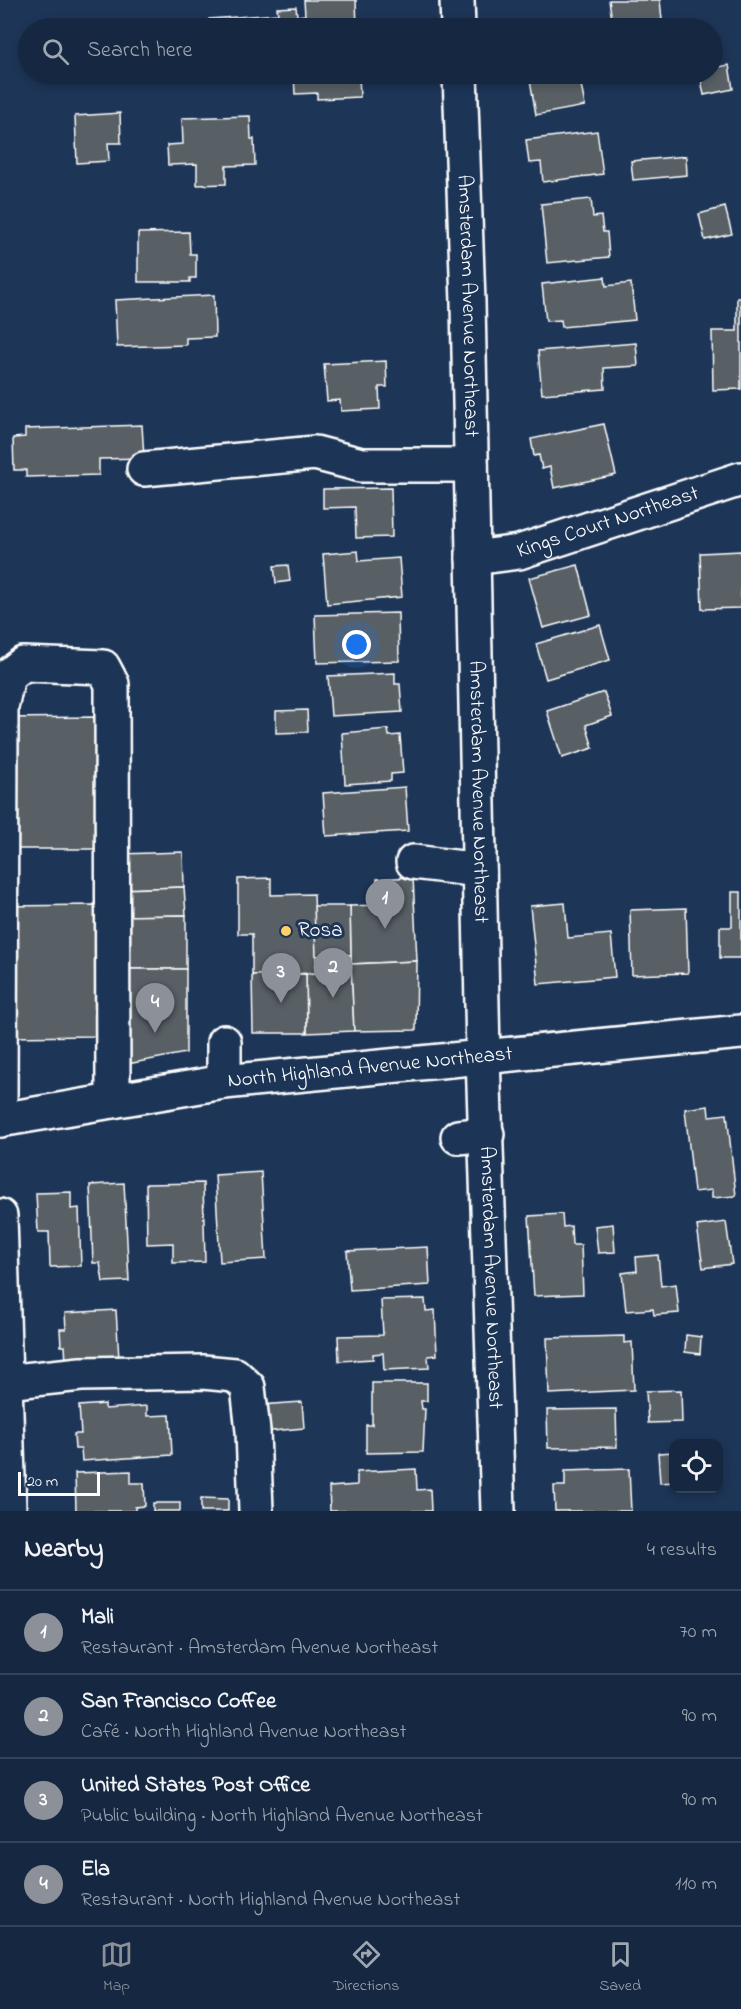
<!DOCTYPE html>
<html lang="en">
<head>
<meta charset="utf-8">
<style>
	:root { --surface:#162841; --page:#23344c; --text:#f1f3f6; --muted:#9ea6b1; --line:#35445a; --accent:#8c9099 }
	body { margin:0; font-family:"Indie Flower",sans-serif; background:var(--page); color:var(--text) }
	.controls { position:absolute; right:18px; bottom:18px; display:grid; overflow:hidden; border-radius:12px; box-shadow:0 3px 9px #0003 }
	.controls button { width:54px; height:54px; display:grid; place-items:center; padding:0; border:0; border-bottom:2px solid var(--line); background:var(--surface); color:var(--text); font:30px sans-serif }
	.scale { position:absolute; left:18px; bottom:15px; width:82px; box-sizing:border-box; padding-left:6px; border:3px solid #fff; border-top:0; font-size:16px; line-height:21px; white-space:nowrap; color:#fff; -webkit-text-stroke:4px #1d3557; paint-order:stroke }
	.you { position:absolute; left:357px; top:645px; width:21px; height:21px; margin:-15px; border:4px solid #fff; border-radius:50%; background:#1a73e8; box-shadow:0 0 0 9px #1a73e833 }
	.badge { display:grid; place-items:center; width:39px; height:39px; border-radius:50%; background:var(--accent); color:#fff; font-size:20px; font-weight:700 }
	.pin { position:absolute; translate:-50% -50px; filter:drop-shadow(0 2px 3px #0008) }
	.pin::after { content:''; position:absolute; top:32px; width:21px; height:18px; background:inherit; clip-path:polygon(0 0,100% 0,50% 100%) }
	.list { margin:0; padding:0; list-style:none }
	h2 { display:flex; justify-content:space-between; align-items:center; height:78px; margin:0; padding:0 24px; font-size:26px }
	h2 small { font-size:20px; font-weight:400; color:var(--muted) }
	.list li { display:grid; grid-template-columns:39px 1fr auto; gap:18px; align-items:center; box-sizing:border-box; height:84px; padding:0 24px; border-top:2px solid var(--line) }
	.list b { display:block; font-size:22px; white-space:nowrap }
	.list p { margin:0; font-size:20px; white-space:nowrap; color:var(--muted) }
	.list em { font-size:20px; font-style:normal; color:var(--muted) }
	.icon { flex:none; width:33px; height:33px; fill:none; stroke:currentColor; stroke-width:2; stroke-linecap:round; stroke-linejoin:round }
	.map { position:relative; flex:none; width:741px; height:1511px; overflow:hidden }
	.search { position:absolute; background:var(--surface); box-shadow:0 3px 9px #0003; left:18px; right:18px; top:18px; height:66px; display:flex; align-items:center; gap:15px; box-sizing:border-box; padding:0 21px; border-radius:33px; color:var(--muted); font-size:22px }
	.sheet { height:414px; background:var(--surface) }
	nav { display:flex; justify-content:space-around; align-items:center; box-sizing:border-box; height:84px; border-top:2px solid var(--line); background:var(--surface); font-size:16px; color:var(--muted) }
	nav a { display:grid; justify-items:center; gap:3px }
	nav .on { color:var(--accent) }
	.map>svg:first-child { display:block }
	.building { fill:#586065; stroke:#fff; stroke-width:1.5 }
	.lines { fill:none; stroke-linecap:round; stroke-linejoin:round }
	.minor-casing { stroke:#fff; stroke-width:38 }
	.minor { stroke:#1d3557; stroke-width:33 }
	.poi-dot { fill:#ffd166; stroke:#1d3557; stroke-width:2 }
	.labels { text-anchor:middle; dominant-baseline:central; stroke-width:6; stroke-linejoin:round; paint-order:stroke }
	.street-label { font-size:21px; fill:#fff; stroke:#1d3557 }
	.poi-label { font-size:21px; fill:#fff; stroke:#1d3557; text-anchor:start }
</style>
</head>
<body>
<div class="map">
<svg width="741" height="1511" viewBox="0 0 741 1511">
	<rect width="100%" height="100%" fill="#1d3557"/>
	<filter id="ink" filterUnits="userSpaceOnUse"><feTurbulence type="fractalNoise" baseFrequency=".0167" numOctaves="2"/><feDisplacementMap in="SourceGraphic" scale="12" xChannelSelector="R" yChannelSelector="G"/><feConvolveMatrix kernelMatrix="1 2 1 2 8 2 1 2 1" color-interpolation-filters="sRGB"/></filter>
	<g filter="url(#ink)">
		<g class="building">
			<polygon points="304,0 356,0 357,28 307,28 306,21 278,23 278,28 209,28 209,19 278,14 277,8 296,7 297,16 305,15"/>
			<polygon points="609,0 660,0 662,20 613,27"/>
			<polygon points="729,65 733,89 704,95 700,74 712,74 712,68"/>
			<polygon points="294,74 359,74 360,97 317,99 317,93 295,94"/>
			<polygon points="529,74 579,74 585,106 536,115"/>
			<polygon points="120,113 121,143 108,143 109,161 77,163 75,116"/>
			<polygon points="250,116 251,139 254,139 255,165 226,166 226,184 197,185 197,164 168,165 167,145 183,144 182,118"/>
			<polygon points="597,131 603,174 543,182 541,162 529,163 526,140"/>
			<polygon points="686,156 687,175 633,180 631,161"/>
			<polygon points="591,199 593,217 601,216 603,232 607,232 609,257 547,263 541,204"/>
			<polygon points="725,207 732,234 705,240 699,214"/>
			<polygon points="189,232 190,254 196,254 196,278 190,278 190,282 138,282 138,233"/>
			<polygon points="605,277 606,286 631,283 635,320 562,327 561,320 546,321 542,284"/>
			<polygon points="214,295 215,337 186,338 186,345 117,347 115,300"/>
			<polygon points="737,298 741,298 741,389 713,390 712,331 737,331"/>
			<polygon points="636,343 638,366 604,368 605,389 542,394 538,351"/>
			<polygon points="386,361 387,387 379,387 380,409 341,411 340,400 327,401 324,364"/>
			<polygon points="604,424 616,475 554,488 550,467 542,469 539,455 534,456 531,439"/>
			<polygon points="142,425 144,458 99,459 99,475 26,477 26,470 14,470 13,438 25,437 25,429"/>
			<polygon points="391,488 392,537 356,538 355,507 323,508 323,489"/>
			<polygon points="358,551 359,561 399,558 402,597 327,604 323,554"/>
			<polygon points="741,551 741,608 702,609 700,553"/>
			<polygon points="288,565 290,581 276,583 274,566"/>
			<polygon points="578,565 591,615 543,628 529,578"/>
			<polygon points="398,613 399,661 317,663 315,615"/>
			<polygon points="600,625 610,660 546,679 536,644"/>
			<polygon points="395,673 395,684 400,684 402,712 331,716 328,676"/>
			<polygon points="604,692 612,716 586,725 593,748 562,758 547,711"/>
			<polygon points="307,710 308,732 276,733 276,711"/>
			<polygon points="96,717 97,849 6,849 5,718"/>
			<polygon points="388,729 389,736 400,735 403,773 391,774 391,781 345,784 342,733"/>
			<polygon points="405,787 408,831 326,836 323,793"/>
			<polygon points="183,852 184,887 121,889 120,854"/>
			<polygon points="413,877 417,961 351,964 350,906 378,905 377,879"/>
			<polygon points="271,878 271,895 314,894 317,973 252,975 252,934 238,934 238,879"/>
			<polygon points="184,887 186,915 121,916 121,889"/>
			<polygon points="732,892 741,892 741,958 720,958 720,927 732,927"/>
			<polygon points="565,903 568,938 611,934 615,977 538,984 530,906"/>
			<polygon points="96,905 97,1036 6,1037 5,906"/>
			<polygon points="314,906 350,906 351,955 316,956"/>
			<polygon points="686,908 688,973 632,975 630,910"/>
			<polygon points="186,915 186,969 121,969 121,916"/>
			<polygon points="351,955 354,1031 307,1033 306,974 317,973 316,956"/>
			<polygon points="417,961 416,1030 354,1031 351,964"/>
			<polygon points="121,969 186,969 186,1053 122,1065"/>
			<polygon points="306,974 307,1033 253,1033 252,975"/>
			<polygon points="708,1106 709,1116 727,1114 736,1196 712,1198 712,1190 694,1192 685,1109"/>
			<polygon points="261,1172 266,1259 220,1262 215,1175"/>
			<polygon points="124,1183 129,1281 103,1282 100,1263 93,1263 90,1185"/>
			<polygon points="203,1183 205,1262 173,1263 173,1243 147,1244 146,1184"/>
			<polygon points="71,1192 71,1209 79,1208 81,1266 50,1267 49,1232 38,1232 36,1193"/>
			<polygon points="562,1214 563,1227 571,1226 572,1245 581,1245 583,1294 534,1296 529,1216"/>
			<polygon points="726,1222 732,1264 703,1268 697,1226"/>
			<polygon points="613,1224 615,1252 598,1253 595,1226"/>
			<polygon points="428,1247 430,1285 350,1290 347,1251"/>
			<polygon points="658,1255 661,1286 676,1284 679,1313 654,1315 653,1309 626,1311 622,1273 637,1271 636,1257"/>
			<polygon points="425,1299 426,1311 435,1310 437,1355 428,1356 429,1368 384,1370 383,1353 373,1354 373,1359 339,1361 338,1336 383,1335 381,1300"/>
			<polygon points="116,1310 119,1359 66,1362 65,1346 61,1346 60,1329 66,1329 65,1313"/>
			<polygon points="686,1335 701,1337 700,1354 685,1352"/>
			<polygon points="624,1336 624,1343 632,1342 634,1390 549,1394 547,1338"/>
			<polygon points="372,1383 427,1383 427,1401 421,1401 422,1409 425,1409 423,1452 366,1453 366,1425 372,1425"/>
			<polygon points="681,1390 682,1422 648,1423 646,1391"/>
			<polygon points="302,1402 304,1428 262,1432 260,1405"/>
			<polygon points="105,1404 105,1409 147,1406 147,1416 170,1415 172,1455 82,1461 81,1449 75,1449 74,1434 81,1434 79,1406"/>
			<polygon points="616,1409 617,1447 548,1448 547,1410"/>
			<polygon points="674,1452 674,1482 660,1483 658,1453"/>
			<polygon points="416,1469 417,1490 430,1489 431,1511 330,1511 329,1487 357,1485 357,1472"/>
			<polygon points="629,1469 631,1511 555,1511 554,1486 565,1486 565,1471"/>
			<polygon points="131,1471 131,1483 144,1483 145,1506 135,1507 135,1511 76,1511 75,1473"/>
			<polygon points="201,1498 228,1499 228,1511 201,1511"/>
			<rect x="153" y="1503" width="27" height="8"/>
		</g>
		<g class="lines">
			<defs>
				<g id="minor">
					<polyline points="457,0 458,28"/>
					<path id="s1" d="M460,74L468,302L483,1056L498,1511"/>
					<polyline points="144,469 315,453 361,465 471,465"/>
					<path id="s2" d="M473,558L519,552L741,479"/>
					<polyline points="413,862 479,870"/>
					<polyline points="224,1082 224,1042"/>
					<polyline points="0,1120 1,707 8,676 23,664 103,667 112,684 113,1101"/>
					<path id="s3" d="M0,1120L224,1082L741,1032"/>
					<polyline points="458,1137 487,1134"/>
					<polyline points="0,1216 9,1511"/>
					<polyline points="5,1382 81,1374 203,1372 235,1375 248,1387 253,1431 256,1511"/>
				</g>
			</defs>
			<use href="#minor" class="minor-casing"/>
			<use href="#minor" class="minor"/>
		</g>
	</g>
	<circle class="poi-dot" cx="286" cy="931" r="6"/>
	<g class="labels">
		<g class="street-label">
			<text stroke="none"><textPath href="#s1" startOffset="232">Amsterdam Avenue Northeast</textPath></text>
			<text stroke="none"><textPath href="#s2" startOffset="140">Kings Court Northeast</textPath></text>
			<text stroke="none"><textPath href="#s1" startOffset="718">Amsterdam Avenue Northeast</textPath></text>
			<text stroke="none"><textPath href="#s3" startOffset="374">North Highland Avenue Northeast</textPath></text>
			<text stroke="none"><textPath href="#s1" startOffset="1204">Amsterdam Avenue Northeast</textPath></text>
		</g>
		<g class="poi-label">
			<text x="298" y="931">Rosa</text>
		</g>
	</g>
</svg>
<div class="controls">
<button><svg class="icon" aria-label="locate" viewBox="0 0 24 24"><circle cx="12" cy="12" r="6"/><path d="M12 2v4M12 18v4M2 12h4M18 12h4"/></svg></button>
</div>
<div class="scale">20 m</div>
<div class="you"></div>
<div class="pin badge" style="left:385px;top:929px">1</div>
<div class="pin badge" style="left:333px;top:998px">2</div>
<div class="pin badge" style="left:281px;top:1003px">3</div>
<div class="pin badge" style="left:155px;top:1033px">4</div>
<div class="search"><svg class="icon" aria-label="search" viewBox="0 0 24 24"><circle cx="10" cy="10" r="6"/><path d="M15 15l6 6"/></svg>Search here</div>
</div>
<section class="sheet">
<h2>Nearby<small>4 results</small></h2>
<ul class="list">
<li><span class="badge">1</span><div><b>Mali</b><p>Restaurant · Amsterdam Avenue Northeast</p></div><em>70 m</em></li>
<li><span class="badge">2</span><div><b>San Francisco Coffee</b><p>Café · North Highland Avenue Northeast</p></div><em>90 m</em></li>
<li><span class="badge">3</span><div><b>United States Post Office</b><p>Public building · North Highland Avenue Northeast</p></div><em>90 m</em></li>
<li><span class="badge">4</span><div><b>Ela</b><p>Restaurant · North Highland Avenue Northeast</p></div><em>110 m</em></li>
</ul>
</section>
<nav>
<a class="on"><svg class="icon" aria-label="map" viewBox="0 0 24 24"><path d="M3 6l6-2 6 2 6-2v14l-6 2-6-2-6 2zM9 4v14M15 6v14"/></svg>Map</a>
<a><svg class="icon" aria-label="directions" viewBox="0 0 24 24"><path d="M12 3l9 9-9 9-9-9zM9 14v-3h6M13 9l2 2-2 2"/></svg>Directions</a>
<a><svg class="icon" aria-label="saved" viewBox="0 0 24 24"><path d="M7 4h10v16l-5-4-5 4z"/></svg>Saved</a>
</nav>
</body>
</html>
